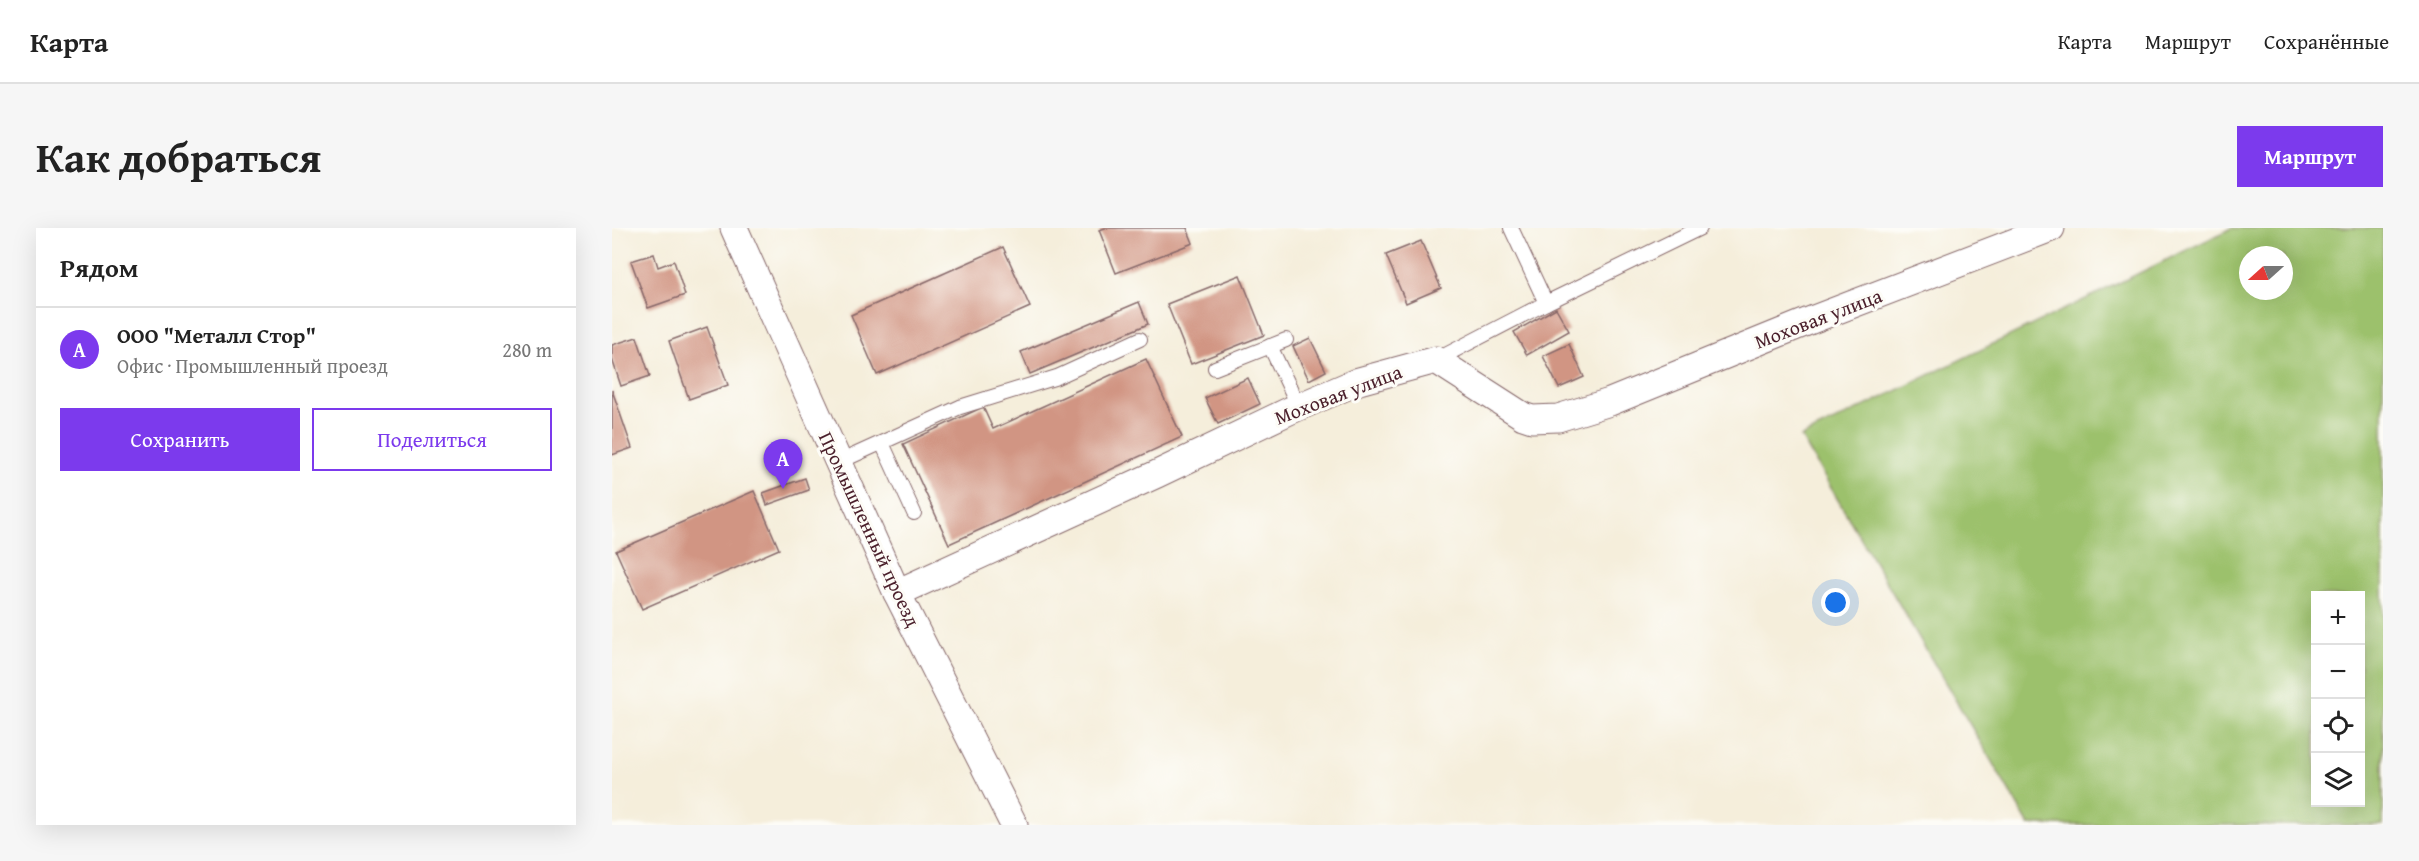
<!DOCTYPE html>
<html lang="ru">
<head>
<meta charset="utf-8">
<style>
	:root { --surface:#fff; --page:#f6f6f6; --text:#222; --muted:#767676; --line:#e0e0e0; --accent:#7c3aed }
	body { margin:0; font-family:"Gentium Book Plus",serif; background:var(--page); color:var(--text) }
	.controls { position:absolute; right:18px; bottom:18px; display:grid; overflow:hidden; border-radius:0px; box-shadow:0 6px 24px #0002 }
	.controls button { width:54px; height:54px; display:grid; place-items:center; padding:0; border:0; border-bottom:2px solid var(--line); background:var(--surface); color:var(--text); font:30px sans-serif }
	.compass { position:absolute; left:1627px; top:18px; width:54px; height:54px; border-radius:50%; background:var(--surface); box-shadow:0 6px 24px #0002; rotate:249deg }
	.you { position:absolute; left:1224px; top:375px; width:21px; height:21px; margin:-15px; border:4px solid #fff; border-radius:50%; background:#1a73e8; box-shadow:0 0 0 9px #1a73e833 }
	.badge { display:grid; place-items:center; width:39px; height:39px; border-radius:50%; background:var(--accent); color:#fff; font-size:20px; font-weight:700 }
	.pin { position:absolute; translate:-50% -50px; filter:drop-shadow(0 2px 3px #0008) }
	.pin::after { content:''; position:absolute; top:32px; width:21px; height:18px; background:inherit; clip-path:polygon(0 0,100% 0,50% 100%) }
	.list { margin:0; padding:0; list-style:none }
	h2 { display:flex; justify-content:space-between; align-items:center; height:78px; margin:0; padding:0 24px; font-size:26px }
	h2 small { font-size:20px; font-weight:400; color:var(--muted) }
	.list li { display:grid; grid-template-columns:39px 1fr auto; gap:18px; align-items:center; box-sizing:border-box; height:84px; padding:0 24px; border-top:2px solid var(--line) }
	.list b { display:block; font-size:22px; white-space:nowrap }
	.list p { margin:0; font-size:20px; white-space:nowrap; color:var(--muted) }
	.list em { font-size:20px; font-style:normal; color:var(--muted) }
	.actions { display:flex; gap:12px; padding:18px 24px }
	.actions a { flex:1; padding:14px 0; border:2px solid var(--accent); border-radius:0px; text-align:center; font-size:21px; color:var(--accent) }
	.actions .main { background:var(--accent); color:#fff }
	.icon { flex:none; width:33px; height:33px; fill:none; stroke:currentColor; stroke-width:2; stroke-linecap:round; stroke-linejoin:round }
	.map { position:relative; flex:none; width:1771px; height:597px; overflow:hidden; border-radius:0px }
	header { display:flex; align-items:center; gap:36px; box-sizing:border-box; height:84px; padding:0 30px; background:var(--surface); border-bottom:2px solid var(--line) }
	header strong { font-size:28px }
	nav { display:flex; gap:33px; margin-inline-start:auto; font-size:21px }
	.intro { display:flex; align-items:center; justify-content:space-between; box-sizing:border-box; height:144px; padding:0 36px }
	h1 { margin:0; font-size:42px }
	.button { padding:15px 27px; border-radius:0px; background:var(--accent); color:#fff; font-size:21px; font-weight:700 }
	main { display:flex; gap:36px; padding:0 36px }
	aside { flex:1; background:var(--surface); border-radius:0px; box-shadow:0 6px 24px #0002 }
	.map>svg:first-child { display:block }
	.green { fill:#9cc16c; stroke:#73704c; stroke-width:1.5; fill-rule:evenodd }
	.building { fill:#d19583 }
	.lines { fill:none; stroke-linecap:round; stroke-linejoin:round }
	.lane-casing { stroke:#866769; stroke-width:16 }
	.street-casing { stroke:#866769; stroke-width:29 }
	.lane { stroke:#fff; stroke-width:14 }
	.street { stroke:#fff; stroke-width:27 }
	.labels { text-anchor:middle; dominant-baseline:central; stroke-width:6; stroke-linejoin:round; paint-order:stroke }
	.street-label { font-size:20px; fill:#4a1f2b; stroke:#fdfcf7 }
</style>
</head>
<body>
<header>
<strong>Карта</strong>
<nav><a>Карта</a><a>Маршрут</a><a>Сохранённые</a></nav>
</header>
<div class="intro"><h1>Как добраться</h1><a class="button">Маршрут</a></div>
<main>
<aside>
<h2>Рядом<small></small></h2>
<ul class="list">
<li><span class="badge">A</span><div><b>ООО &quot;Металл Стор&quot;</b><p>Офис · Промышленный проезд</p></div><em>280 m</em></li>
</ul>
<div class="actions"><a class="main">Сохранить</a><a>Поделиться</a></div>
</aside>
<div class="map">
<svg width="1771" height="597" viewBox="0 0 1771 597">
	<rect width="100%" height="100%" fill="#fdfcf7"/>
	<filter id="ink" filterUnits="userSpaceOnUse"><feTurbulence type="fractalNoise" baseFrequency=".0167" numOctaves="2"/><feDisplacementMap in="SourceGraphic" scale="12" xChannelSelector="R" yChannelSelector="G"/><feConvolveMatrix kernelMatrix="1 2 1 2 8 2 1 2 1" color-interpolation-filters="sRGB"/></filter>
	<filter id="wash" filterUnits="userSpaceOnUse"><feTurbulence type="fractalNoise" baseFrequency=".008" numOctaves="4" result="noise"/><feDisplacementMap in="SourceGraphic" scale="24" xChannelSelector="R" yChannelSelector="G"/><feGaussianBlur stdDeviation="1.35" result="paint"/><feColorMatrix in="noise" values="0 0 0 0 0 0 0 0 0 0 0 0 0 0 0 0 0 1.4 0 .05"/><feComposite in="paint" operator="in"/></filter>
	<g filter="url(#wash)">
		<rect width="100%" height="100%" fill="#f5eedb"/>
		<path class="green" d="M1620,0H1771V597H1417L1189,209ZM1636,27H1672V63H1636ZM1704,368H1748V574H1704Z"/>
		<g id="blocks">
			<g class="building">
				<polygon points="493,0 575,0 581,15 504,45 487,2"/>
				<polygon points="809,13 829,60 794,75 774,27"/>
				<polygon points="391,19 418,79 265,147 239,87"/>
				<polygon points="42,26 46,39 62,33 73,67 36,80 19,33"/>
				<polygon points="628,47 652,107 579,136 555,76"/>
				<polygon points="527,74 536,96 418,146 409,124"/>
				<polygon points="944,80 957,103 915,127 902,104"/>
				<polygon points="95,99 116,157 77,171 57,113"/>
				<polygon points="25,109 38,148 9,158 0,131 0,117"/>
				<polygon points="698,110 714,143 697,152 681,118"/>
				<polygon points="957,116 972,149 947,160 931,128"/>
				<polygon points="534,131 570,209 337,316 291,216 371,179 381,201"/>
				<polygon points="636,150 648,176 606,196 593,170"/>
				<polygon points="0,162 20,220 0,227"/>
				<polygon points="193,250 197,262 155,277 151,265"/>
				<polygon points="142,263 167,321 30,381 4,323"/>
			</g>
		</g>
	</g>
	<g filter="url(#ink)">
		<use href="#blocks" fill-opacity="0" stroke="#866769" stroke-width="1.5"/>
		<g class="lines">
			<defs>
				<g id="lane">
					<polyline points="899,0 934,75"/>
					<polyline points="658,118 687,179"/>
					<polyline points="824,132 934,75 1088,0"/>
					<polyline points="603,140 674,112"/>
					<polyline points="270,215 302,285"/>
					<polyline points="227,234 348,179 445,149 528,111"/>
				</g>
				<g id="street">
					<polyline points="122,0 285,365 402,597"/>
					<polyline points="285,365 545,246 677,183 747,153 824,132 911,188 920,191 946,190 998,174 1202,91 1439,0"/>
				</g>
			</defs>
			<use href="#lane" class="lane-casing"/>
			<use href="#street" class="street-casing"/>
			<use href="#lane" class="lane"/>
			<use href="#street" class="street"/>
		</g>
	</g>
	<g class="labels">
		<g class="street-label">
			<text transform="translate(1206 90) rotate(-21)">Моховая улица</text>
			<text transform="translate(726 166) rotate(-21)">Моховая улица</text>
			<text transform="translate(258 301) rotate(65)">Промышленный проезд</text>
		</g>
	</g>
</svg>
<div class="controls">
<button>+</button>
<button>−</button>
<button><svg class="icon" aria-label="locate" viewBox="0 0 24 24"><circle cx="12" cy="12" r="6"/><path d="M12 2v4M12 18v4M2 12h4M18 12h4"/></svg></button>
<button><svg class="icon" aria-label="layers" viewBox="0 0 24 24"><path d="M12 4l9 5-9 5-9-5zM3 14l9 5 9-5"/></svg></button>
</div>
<svg class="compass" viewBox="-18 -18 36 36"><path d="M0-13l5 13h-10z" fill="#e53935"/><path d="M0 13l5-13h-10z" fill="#767676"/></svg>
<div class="you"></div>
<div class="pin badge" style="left:171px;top:261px">A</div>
</div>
</main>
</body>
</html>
